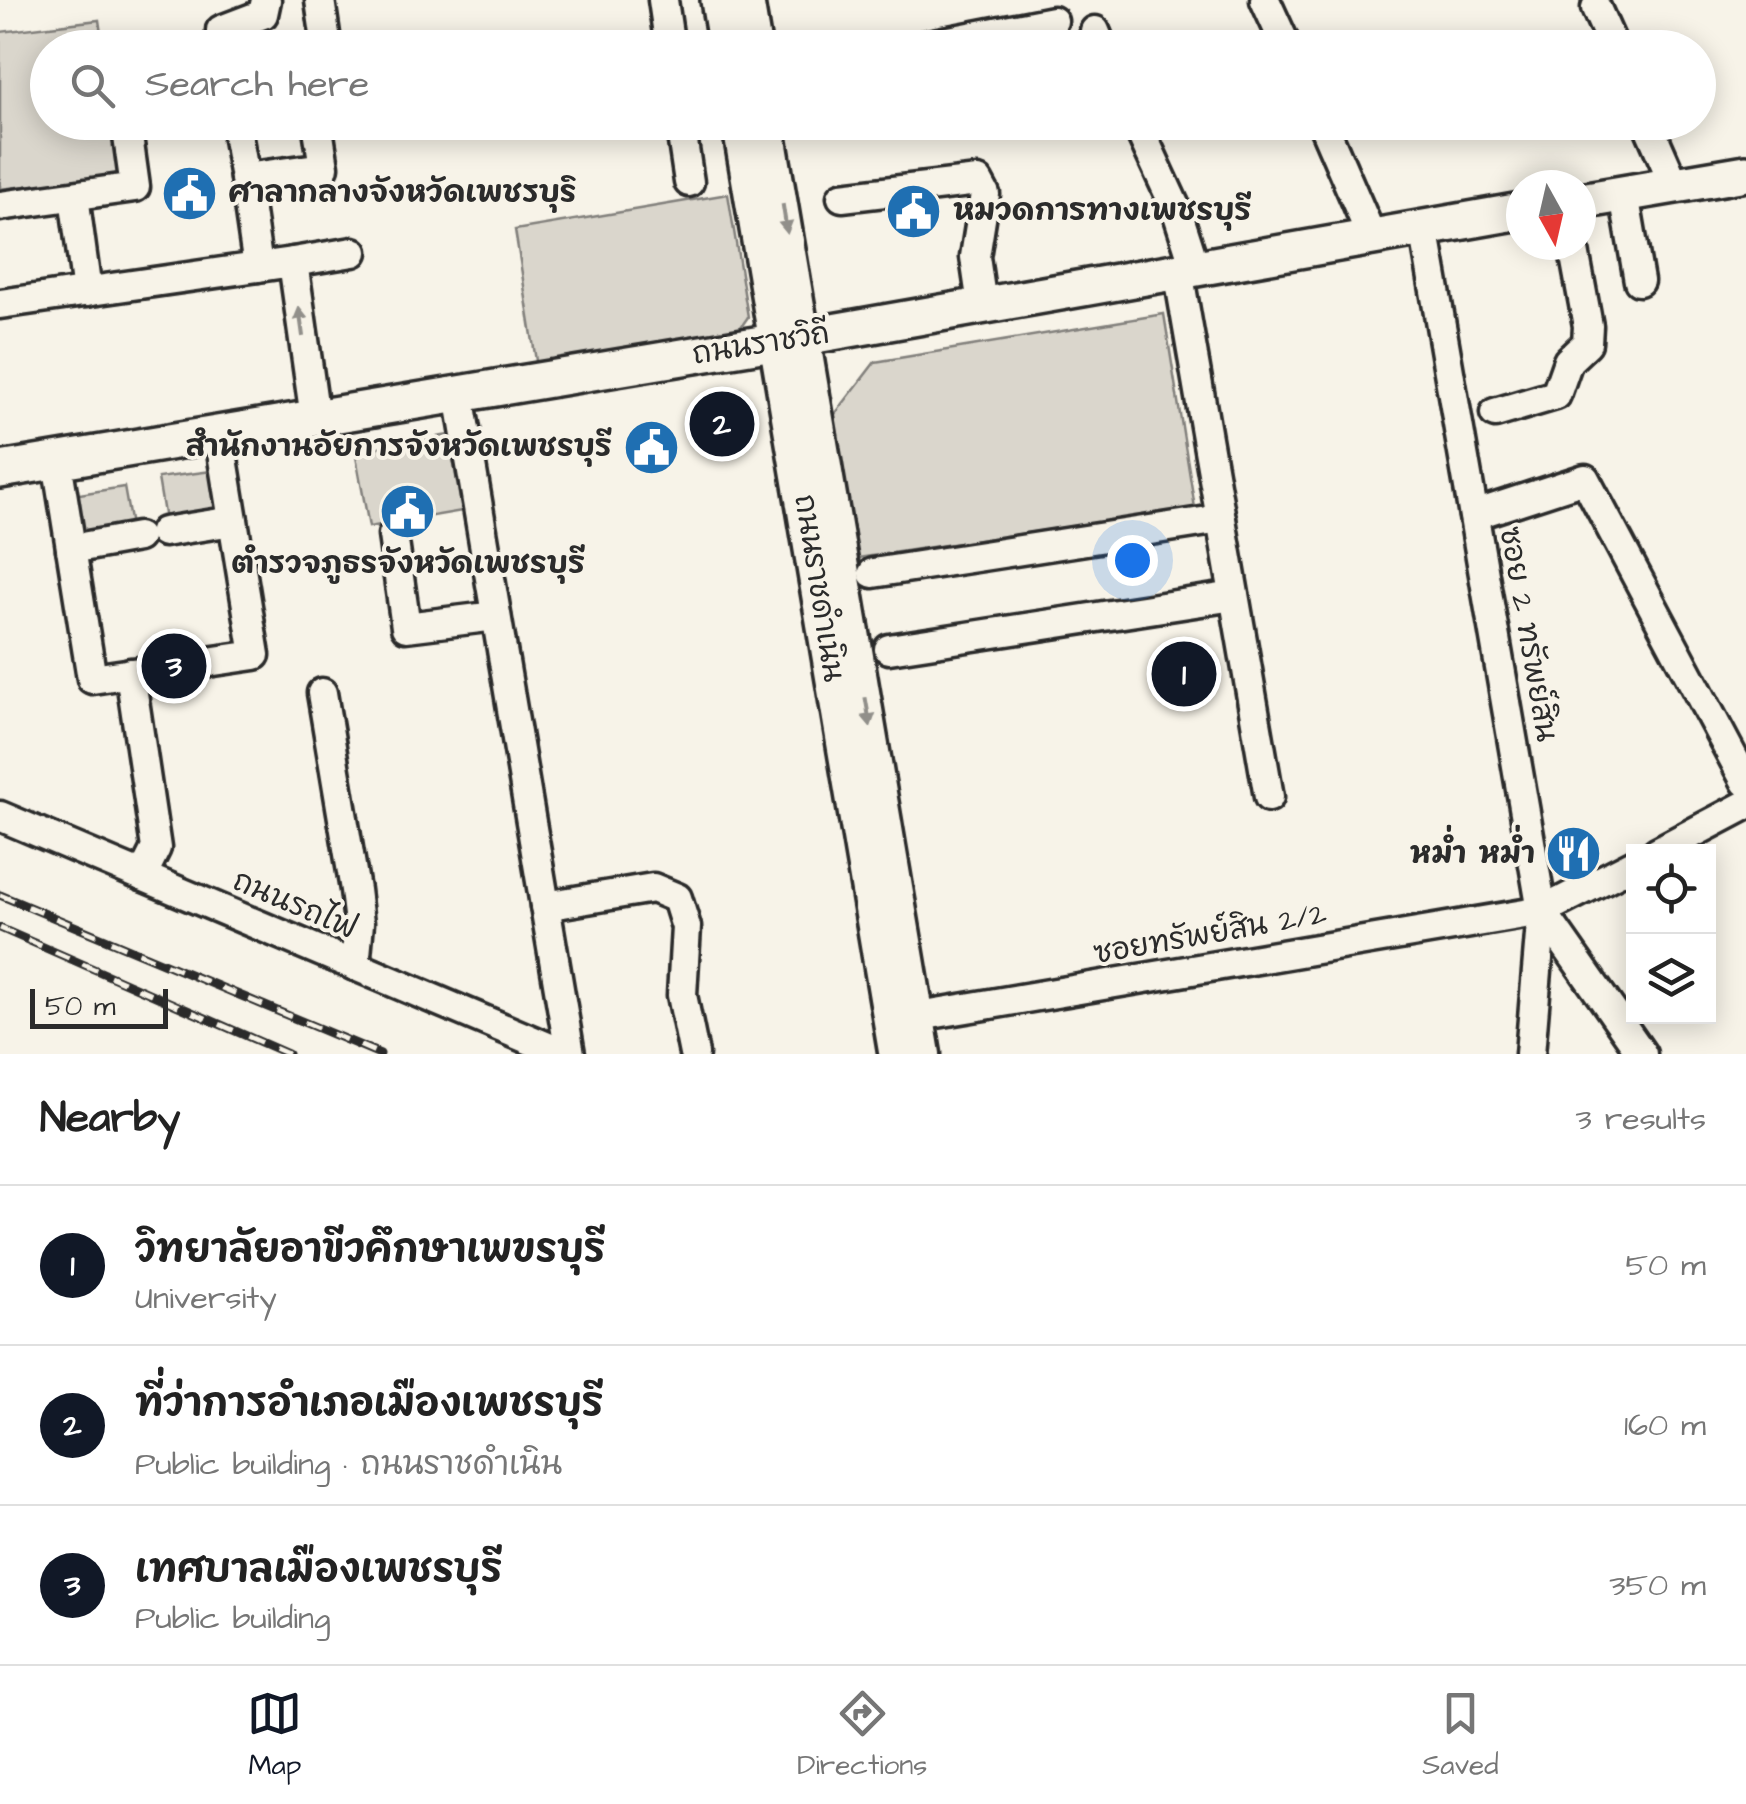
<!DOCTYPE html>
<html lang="en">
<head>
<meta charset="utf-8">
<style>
	:root { --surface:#fff; --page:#f6f6f6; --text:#222; --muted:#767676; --line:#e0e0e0; --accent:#111827 }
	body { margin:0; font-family:"Architects Daughter","Playpen Sans Thai",sans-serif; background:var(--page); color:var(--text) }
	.controls { position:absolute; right:30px; bottom:30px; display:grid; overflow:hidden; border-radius:0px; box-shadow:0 5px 25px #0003 }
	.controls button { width:90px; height:90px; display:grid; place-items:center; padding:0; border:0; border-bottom:2px solid var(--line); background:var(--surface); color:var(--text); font:50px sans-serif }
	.compass { position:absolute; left:1506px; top:170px; width:90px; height:90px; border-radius:50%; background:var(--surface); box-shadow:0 5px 25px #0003; rotate:172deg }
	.scale { position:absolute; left:30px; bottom:25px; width:138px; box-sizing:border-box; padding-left:10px; border:5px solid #2b2b2b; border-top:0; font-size:28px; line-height:35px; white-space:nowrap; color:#2b2b2b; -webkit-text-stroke:8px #f7f3e8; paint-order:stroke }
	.you { position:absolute; left:1132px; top:560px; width:35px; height:35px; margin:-25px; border:8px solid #fff; border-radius:50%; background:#1a73e8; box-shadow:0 0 0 15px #1a73e833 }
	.badge { display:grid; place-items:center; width:65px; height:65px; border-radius:50%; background:var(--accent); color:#fff; font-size:32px; font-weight:700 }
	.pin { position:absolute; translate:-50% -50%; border:5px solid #fff; box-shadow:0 2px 10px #0006 }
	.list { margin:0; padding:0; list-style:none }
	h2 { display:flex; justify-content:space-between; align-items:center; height:130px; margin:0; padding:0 40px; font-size:42px }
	h2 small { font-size:32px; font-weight:400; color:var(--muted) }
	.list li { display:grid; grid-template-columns:65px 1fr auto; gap:30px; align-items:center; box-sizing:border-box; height:160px; padding:0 40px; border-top:2px solid var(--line) }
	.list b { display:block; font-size:38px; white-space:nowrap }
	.list p { margin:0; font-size:32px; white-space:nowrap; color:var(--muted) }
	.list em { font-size:32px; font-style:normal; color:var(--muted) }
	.icon { flex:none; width:55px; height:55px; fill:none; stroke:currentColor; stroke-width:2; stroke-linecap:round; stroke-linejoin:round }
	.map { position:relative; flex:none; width:1746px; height:1054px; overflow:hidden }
	.search { position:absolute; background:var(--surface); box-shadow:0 5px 25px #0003; left:30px; right:30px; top:30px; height:110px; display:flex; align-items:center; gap:25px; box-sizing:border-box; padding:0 35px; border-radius:55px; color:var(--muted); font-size:38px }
	.sheet { height:610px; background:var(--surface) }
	nav { display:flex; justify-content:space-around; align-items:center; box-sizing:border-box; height:140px; border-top:2px solid var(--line); background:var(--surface); font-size:28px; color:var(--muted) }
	nav a { display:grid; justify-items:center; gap:5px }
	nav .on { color:var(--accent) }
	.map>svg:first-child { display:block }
	.green { fill:#dad6cc; stroke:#82807c; stroke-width:2.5 }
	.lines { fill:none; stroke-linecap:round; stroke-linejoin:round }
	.minor-casing { stroke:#2b2b2b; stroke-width:35 }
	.major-casing { stroke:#2b2b2b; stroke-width:42 }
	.minor { stroke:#f7f3e8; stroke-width:28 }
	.major { stroke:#f7f3e8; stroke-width:35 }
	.rail-casing { stroke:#2b2b2b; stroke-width:9 }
	.rail { stroke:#f7f3e8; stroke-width:5; stroke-dasharray:15; stroke-linecap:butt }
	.oneway { fill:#918f8a }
	.labels { text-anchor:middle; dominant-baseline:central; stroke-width:8; stroke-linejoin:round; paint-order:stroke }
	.poi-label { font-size:30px; font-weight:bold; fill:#2b2b2b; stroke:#f7f3e8; text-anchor:start }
	.street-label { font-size:30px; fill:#2b2b2b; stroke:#f7f3e8 }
</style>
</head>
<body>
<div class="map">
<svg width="1746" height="1054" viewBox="0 0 1746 1054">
	<rect width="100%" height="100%" fill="#f7f3e8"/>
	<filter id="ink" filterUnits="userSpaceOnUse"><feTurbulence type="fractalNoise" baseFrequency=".01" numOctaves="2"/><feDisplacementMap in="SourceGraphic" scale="20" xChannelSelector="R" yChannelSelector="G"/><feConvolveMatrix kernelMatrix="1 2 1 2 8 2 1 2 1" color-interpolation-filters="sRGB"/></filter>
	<g filter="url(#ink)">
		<g class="green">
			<polygon points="99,20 103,47 48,48 48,122 114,123 121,175 0,189 0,32"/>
			<polygon points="728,194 748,317 736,334 537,367 515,230"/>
			<polygon points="1164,314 1195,508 858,558 832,418 875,362"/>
			<polygon points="449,435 462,511 369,527 355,451"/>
			<polygon points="212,471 218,512 165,520 158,478"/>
			<polygon points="124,487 131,526 80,535 73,495"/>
		</g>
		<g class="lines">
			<defs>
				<g id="minor">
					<polyline points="320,0 327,48"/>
					<polyline points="663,0 670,48"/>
					<polyline points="749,0 757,48"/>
					<polyline points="1265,0 1287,48"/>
					<polyline points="1596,8 1614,48"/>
					<polyline points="1095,31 1102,48"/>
					<polyline points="221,48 221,30 263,14 266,0"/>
					<polyline points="913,48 1053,21"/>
					<polyline points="235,122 245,178 324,167 317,122"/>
					<polyline points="680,122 689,182"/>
					<polyline points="769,122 926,1054"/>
					<polyline points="1136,122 1177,211 1195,267"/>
					<polyline points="1322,122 1371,235"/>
					<polyline points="1647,122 1675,186"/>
					<polyline points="245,178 258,267"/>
					<polyline points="1624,194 1639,281"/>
					<polyline points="74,196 87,292"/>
					<polyline points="842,197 978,181 985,194 975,257 982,305"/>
					<polyline points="0,206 135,187 126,122"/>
					<polyline points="1424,227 1542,911 1530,1054"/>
					<polyline points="293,262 353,252"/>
					<polyline points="1178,270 1269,797"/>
					<polyline points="0,304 293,262 315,418"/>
					<polyline points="459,394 570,1054"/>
					<polyline points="1495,413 1556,395 1568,361 1587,343 1588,326 1573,245"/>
					<polyline points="57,461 92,679 255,655 219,434"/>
					<polyline points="1474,515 1585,479 1746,782"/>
					<polyline points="164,532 233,521"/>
					<polyline points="393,535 406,627 496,616"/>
					<polyline points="71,549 138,537"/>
					<polyline points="873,573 1221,519"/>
					<polyline points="889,649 1234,596"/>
					<polyline points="130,673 156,848 142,876"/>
					<polyline points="322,693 355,890 359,923 355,966"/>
					<polyline points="0,816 564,1054"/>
					<polyline points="1657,852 1746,805"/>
					<polyline points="545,906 653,888 677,898 686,927 682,995 694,1054"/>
					<polyline points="1542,911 1642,1054"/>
					<polyline points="901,1019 1542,911 1634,864"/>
				</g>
				<g id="major">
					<polyline points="719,0 727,48"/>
					<polyline points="740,122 897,1054"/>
					<polyline points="1581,201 1746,173"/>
					<polyline points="0,470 804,337 1521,211"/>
				</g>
			</defs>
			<use href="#minor" class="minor-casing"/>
			<use href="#major" class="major-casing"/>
			<use href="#minor" class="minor"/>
			<use href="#major" class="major"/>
			<defs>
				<g id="rail">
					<polyline points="0,895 380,1054"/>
					<polyline points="0,928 288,1054"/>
				</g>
			</defs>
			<use href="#rail" class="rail-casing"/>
			<use href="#rail" class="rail"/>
		</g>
		<defs><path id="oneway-solid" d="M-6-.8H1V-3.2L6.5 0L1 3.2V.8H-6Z" transform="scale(2.5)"/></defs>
		<g class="oneway">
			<use href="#oneway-solid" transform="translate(785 219) rotate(81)"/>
			<use href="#oneway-solid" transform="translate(301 322) rotate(-98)"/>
			<use href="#oneway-solid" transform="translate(868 712) rotate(80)"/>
		</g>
	</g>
	<defs>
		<symbol id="civic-disc" viewBox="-11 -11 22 22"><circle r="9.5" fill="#1f6fb2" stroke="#f7f3e8"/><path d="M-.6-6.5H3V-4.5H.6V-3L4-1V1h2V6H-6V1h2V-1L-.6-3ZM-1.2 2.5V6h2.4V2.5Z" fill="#fff"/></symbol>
		<symbol id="restaurant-disc" viewBox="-11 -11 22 22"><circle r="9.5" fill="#1f6fb2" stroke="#f7f3e8"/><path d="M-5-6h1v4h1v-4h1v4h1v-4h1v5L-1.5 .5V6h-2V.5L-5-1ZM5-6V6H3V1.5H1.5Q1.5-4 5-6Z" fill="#fff"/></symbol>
	</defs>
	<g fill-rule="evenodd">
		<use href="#civic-disc" x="158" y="162" width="63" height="63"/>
		<use href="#civic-disc" x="882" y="180" width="63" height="63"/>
		<use href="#civic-disc" x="620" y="416" width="63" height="63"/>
		<use href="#civic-disc" x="376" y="480" width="63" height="63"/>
		<use href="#restaurant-disc" x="1542" y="822" width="63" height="63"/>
	</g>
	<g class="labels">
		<g class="poi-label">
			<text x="228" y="193">ศาลากลางจังหวัดเพชรบุริ</text>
			<text x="953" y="211">หมวดการทางเพชรบุรี</text>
			<text x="612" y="447" text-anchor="end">สำนักงานอัยการจังหวัดเพชรบุรี</text>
			<text x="408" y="564" text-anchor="middle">ตำรวจภูธรจังหวัดเพชรบุรี</text>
			<text x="1535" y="854" text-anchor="end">หม่ำ หม่ำ</text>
		</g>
		<g class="street-label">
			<text transform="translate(761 344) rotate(-9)">ถนนราชวิถี</text>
			<text transform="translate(819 588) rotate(81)">ถนนราชดำเนิน</text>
			<text transform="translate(1528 634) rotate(80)">ซอย 2 ทรัพย์สิน</text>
			<text transform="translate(295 905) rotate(23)">ถนนรถไฟ</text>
			<text transform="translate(1210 934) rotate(-10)">ซอยทรัพย์สิน 2/2</text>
		</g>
	</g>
</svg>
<div class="controls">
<button><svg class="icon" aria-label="locate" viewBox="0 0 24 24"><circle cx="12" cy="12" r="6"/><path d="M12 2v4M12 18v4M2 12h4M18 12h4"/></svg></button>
<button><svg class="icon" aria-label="layers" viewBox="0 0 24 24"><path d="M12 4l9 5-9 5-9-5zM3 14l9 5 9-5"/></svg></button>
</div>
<svg class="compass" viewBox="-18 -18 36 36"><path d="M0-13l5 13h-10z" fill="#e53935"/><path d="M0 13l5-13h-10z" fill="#767676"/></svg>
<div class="scale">50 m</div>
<div class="you"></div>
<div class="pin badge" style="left:1184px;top:674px">1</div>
<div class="pin badge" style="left:722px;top:424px">2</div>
<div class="pin badge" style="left:174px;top:666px">3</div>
<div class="search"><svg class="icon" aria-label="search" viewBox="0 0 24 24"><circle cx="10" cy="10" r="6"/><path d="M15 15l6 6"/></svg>Search here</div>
</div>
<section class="sheet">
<h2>Nearby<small>3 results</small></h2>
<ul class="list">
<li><span class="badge">1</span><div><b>วิทยาลัยอาขีวคึกษาเพขรบุรี</b><p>University</p></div><em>50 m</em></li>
<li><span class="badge">2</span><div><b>ที่ว่าการอำเภอเมืองเพชรบุรี</b><p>Public building · ถนนราชดำเนิน</p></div><em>160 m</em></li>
<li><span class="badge">3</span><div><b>เทศบาลเมืองเพชรบุรี</b><p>Public building</p></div><em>350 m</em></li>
</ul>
</section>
<nav>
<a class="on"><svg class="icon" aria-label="map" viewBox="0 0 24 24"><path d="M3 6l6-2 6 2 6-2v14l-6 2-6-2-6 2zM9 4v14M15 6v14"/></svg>Map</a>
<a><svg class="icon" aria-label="directions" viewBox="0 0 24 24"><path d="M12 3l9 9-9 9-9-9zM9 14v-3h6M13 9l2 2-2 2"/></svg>Directions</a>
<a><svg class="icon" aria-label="saved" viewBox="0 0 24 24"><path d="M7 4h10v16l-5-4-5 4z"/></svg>Saved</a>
</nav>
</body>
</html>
